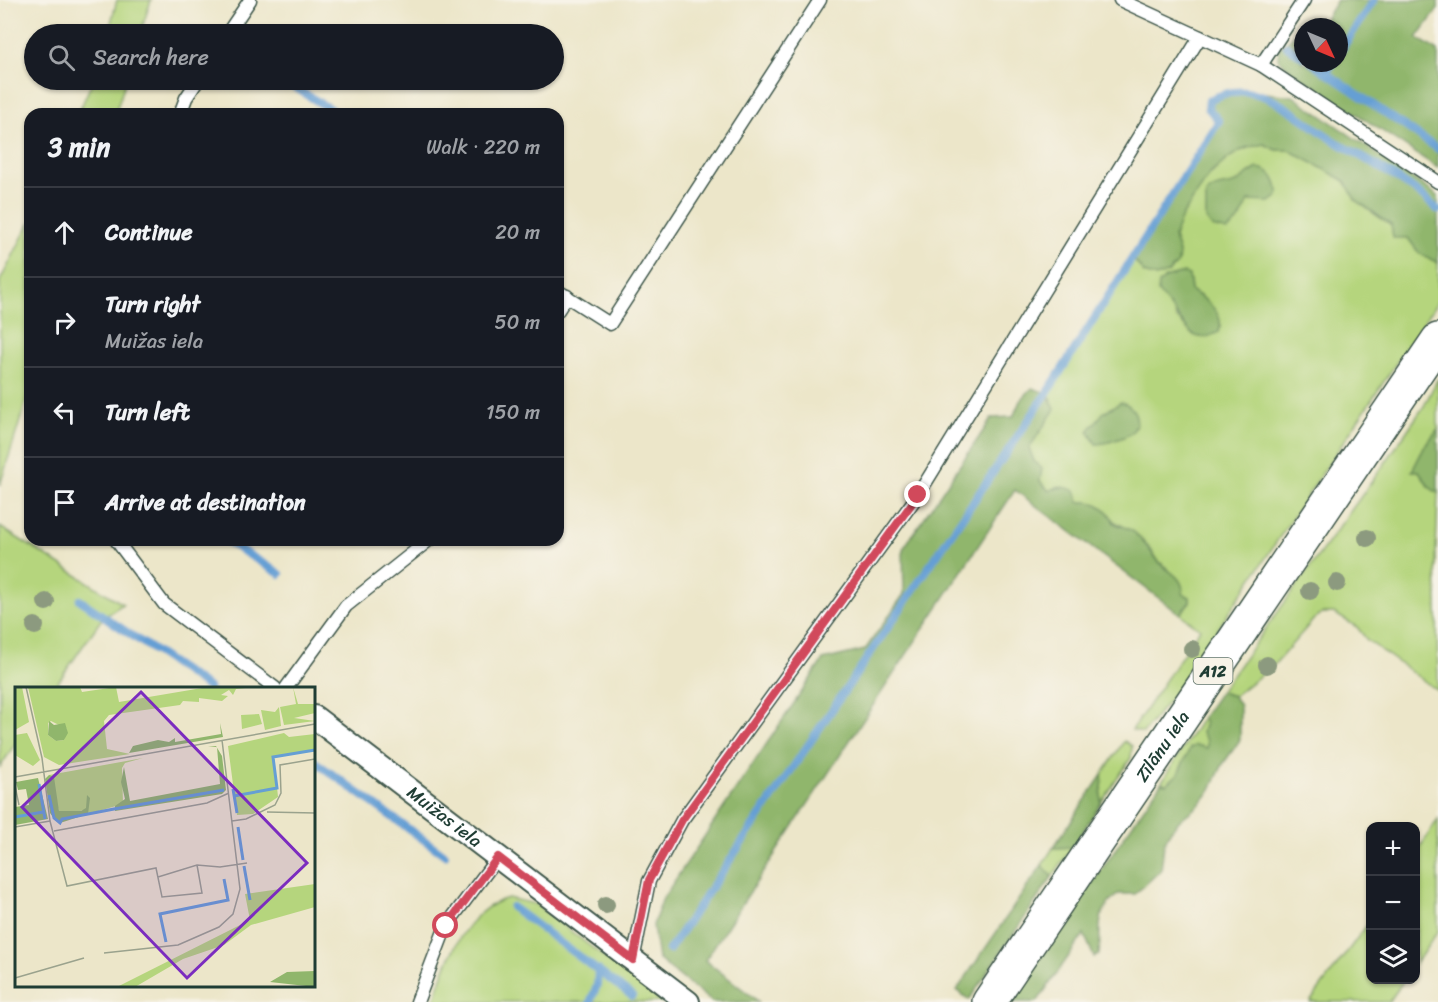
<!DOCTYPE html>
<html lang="en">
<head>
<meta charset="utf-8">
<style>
	:root { --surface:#171b24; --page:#20242c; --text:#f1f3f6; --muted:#9ea1a6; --line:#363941 }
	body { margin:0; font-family:Sriracha,sans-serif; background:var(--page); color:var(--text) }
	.controls { position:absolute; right:18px; bottom:18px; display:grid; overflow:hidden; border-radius:12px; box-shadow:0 2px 4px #0004 }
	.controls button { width:54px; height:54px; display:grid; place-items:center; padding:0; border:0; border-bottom:2px solid var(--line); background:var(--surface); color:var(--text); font:30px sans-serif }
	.compass { position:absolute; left:1294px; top:18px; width:54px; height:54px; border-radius:50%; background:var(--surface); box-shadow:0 2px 4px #0004; rotate:134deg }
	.stop { position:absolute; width:18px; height:18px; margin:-14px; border:4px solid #d1495b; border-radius:50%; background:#fff }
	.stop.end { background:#d1495b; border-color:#fff; box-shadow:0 2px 6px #0008 }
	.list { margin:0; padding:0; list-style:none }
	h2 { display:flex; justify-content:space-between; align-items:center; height:78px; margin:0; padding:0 24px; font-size:26px }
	h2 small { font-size:20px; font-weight:400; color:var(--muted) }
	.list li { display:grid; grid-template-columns:39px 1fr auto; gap:18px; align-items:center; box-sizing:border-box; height:90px; padding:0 24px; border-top:2px solid var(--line) }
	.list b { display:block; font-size:22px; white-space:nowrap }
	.list p { margin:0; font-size:20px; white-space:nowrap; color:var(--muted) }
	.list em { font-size:20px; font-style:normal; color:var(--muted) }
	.icon { flex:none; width:33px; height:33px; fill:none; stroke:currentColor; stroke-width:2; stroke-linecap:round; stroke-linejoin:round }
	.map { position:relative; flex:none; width:1438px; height:1002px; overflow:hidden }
	.search { position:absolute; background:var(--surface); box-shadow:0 2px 4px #0004; left:24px; top:24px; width:540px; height:66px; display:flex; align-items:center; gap:15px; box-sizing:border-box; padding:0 21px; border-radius:33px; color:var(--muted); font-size:22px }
	.panel { position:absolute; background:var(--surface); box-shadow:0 2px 4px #0004; left:24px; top:108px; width:540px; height:438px; border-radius:18px }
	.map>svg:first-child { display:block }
	.green { fill:#b5d57d; stroke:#6a8958; stroke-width:1.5; fill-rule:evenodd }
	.forest { fill:#90b66c; stroke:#587a50; stroke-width:1.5 }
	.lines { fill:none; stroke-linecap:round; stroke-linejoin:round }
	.stream { stroke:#659fd4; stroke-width:8 }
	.lane-casing { stroke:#3e564a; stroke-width:15 }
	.street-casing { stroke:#3e564a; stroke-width:26 }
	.highway-casing { stroke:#3e564a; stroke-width:36 }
	.lane { stroke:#fff; stroke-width:12 }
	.street { stroke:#fff; stroke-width:22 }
	.highway { stroke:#fff; stroke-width:33 }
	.tree { fill:#8c9a7f }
	.route { stroke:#d1495b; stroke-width:8 }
	.labels { text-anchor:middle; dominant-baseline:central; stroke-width:6; stroke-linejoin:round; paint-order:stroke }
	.shield { fill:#f7f3e8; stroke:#60746a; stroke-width:1.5 }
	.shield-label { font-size:16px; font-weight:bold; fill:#1f3d34 }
	.street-label { font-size:18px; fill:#1f3d34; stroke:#f7f3e8 }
	.inset-river { fill:none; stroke:#659fd4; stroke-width:3 }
	.inset-road { fill:none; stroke:#9aa28d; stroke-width:1.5 }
	.view { fill:#7b2cbf; fill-opacity:0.15; stroke:#7b2cbf; stroke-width:3 }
	.inset-edge { fill:none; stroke:#1f3d34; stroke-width:3 }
</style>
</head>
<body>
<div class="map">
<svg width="1438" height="1002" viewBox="0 0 1438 1002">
	<rect width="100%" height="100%" fill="#f7f3e8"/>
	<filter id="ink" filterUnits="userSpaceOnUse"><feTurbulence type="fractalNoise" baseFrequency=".0167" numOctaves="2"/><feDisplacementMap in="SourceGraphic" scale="12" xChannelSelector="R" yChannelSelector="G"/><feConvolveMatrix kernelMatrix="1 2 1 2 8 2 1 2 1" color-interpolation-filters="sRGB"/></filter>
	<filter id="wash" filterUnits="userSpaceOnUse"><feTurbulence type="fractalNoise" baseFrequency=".008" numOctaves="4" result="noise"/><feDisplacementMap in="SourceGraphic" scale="24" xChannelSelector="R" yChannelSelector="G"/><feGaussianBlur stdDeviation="1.35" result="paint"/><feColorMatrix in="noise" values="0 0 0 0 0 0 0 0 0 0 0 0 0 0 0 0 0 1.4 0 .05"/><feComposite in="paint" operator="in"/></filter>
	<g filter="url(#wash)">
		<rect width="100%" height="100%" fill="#ece6c9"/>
		<g class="green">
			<polygon points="117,0 151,0 140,34 108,34"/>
			<polygon points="93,80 126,80 115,114 78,114"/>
			<path d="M1265,144L1276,150H1289L1346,181L1355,200L1408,238L1419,253L1438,263V301L1177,690L1143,733L1132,730L1200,629L1180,614L1190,603V597L1183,594L1167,567L1159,562L1152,551L1134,532L1079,502L1059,486L1049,491L1040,481L1029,448L1049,418L1052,399L1047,393L1132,257L1144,273L1156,277L1179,253C1178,248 1174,241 1174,235C1177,211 1211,171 1230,157C1241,149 1252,146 1265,144ZM1180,274L1190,280L1191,291L1202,297L1192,334L1176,317L1165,278Z"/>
			<polygon points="30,222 30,389 0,485 0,281"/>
			<polygon points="1438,378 1438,429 1425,446 1413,470 1419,471 1429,487 1438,493 1436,550 1438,691 1367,640 1357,627 1334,613 1323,613 1314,619 1274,665 1234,696 1220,692 1383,466 1424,406"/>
			<polygon points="0,527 123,604 103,617 54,688 16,688 16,743 0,767"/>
			<polygon points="1202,718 1205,723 1202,732 1207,741 1207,748 1190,748 1178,774 1167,784 1161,783"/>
			<path d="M1124,741L1132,746L1131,758L1101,803C1100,793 1104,783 1102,775Z"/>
			<polygon points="1438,819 1438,931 1416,963 1416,854"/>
			<polygon points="1073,847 1052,877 1042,865 1053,848"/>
			<path d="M508,898L535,904L663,1002H434C445,964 464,910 508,898Z"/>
			<polygon points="1370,921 1370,980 1404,980 1389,1002 1310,1002"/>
		</g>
		<g class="forest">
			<polygon points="1337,0 1438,0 1438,9 1417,38 1438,51 1438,168 1292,71 1278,59 1279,48 1295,35 1303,40 1303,63 1339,63 1339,27 1320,27"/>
			<polygon points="1245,91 1293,96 1438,196 1438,263 1419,253 1408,238 1393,238 1391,225 1355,199 1345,181 1289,150 1276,150 1264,144 1245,148 1230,157 1210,174 1182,216 1174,237 1179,253 1178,263 1169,272 1156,277 1144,273 1132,257 1219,121 1208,108 1209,100 1222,94"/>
			<path d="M1258,168C1272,170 1279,183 1278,196L1270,202L1249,201L1240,219L1227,231L1212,227L1206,219V194C1216,185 1222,187 1233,184C1241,181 1249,172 1258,168Z"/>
			<path d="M1184,273L1189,275L1191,291C1205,298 1226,314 1219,332C1208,337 1203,340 1192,334L1158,292L1159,284L1165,278Z"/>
			<path d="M1032,388L1047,393L1055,409L1029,448L1034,461L1042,469L1040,481L1049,491C1060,486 1065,486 1075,491L1079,502C1095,500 1108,507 1114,523C1120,526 1129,528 1135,533C1144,542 1151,552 1159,562C1168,572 1184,576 1183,594L1190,597V602L1180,614L1015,490L705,960L759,1002H712L658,959L653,925L663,898L823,660L865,650L904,594L903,549L992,418L1013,417L1020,401Z"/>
			<path d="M1121,402C1134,405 1142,420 1132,432C1126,438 1104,444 1096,444L1088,431L1104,412Z"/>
			<polygon points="1438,429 1438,493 1429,487 1419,471 1412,471 1425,446"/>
			<path d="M1220,692L1234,696L1240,706V740L1223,764L1210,791L1199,805L1181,819L1171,830L1164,844L1161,870L1135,894H1118C1093,916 1102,927 1099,955L1094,957L1084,934L1037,1002H1010L1161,783L1167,784L1178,774L1190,748L1196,745L1207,748V741L1202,732L1205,723L1202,718Z"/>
			<path d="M1102,775C1104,782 1100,792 1101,803L1073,847L1053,848Z"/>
			<polygon points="1042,865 1052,877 969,1000 957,990"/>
		</g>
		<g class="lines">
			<g class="stream">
				<polyline points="1287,46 1303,57"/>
				<polyline points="1339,53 1374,0"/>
				<polyline points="1312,63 1438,149"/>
				<polyline points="1326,73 1333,63"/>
				<polyline points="283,80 338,114"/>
				<polyline points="225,540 280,574"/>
				<polyline points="80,600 209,688"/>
				<polyline points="314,761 445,855"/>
				<polyline points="512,907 632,996"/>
				<path d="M669,950L1047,393L1219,121L1208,108L1209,100C1223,93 1238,89 1253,93C1282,99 1307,124 1332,139C1368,162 1407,180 1438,210"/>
				<polyline points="590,1002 597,986 598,970"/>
			</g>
		</g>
	</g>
	<g filter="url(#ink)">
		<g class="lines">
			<defs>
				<g id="lane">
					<polyline points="1120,0 1261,65 1438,182"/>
					<polyline points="227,34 250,0"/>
					<polyline points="1261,65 1304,0"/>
					<polyline points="180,114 186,98 198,80"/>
					<polyline points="558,291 610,324 820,0"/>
					<polyline points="558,310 567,296"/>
					<polyline points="116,540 164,604 275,688"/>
					<polyline points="286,688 346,606 429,540"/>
					<polyline points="633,960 649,881 682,820 918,495 1200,37"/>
					<polyline points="417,1002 446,926 498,857"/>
				</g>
				<g id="street">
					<path id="s1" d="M314,717L688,1002"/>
				</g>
				<g id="highway">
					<path id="s2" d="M989,1002L1438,340"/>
				</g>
			</defs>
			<use href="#lane" class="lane-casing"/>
			<use href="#street" class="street-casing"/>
			<use href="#highway" class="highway-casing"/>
			<use href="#lane" class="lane"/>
			<use href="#street" class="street"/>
			<use href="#highway" class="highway"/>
		</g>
		<g class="tree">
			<circle cx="1367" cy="538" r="9"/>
			<circle cx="1337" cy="583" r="9"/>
			<circle cx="1310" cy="591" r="9"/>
			<circle cx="46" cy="602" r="9"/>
			<circle cx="35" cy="626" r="9"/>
			<circle cx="1192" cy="649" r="9"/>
			<circle cx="1267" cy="665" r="9"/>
			<circle cx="606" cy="905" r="9"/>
		</g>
	</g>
	<g class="lines" filter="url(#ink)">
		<polyline class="route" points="446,926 498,857 633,960 649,880 682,820 918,495"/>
	</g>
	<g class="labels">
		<rect class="shield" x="1193.5" y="658" width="39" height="26" rx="4.5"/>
		<g class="shield-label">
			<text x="1213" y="671">A12</text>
		</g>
		<g class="street-label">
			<text stroke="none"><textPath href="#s2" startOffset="309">Zīlānu iela</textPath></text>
			<text stroke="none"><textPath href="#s1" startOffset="164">Muižas iela</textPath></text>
		</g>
	</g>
	<g transform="translate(15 687)">
		<rect width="300" height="300" fill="#ece6c9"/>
		<path d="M0,0H7L14,35L0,43ZM13,0H65L67,5L101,0L104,15L193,0H240L221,2L218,8L214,3L206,8L213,9L207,14L184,11V15L168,14L165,18L94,28L89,34L92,62L115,67L44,78L29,70ZM36,34L52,42L49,53L41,54L33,48V36ZM278,0L283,17H300V26L279,31L300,34L269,38L265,20L281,17ZM264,20L266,39L250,43L246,23L260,25ZM244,27L247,37L227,42L226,28ZM12,46L25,73L18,79L0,68V48ZM269,46L274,50L300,47V64L259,70L263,110L238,127L222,128L213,59ZM128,71L110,76L107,81L108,117L73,127V122L54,127L44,124L34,88ZM300,197V220L236,238L209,258L168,272L120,300H102L235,233L230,207Z" fill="#b5d57d" fill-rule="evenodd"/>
		<path d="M34,34L39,38L50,36L53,46L49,53L41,54L33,48ZM205,36L208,50L114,66L118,59L143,53L154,55L160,51V55L206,47ZM201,59L207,69L211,103L207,107L100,124V119L110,112L106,95L109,80L115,114L205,97L202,60H193ZM34,88L39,90L44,124H66L71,121L72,108L75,111L73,127L45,136L40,133L35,126L30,92ZM23,91L33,132L0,138V120L14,118L11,102L3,103L1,95ZM300,284V300L255,295L272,285Z" fill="#90b66c"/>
		<path class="inset-river" d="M24,97L30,132M218,102L222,126M34,108L39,131L45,136L47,132L99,122L209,103M219,109L262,101L258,70L300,63M0,130L28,125M223,140L228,173M229,179L235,213M151,255L145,227L213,213L209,192"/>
		<path class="inset-road" d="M11,0L27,71L35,134L52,199L141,181L147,210L187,206L182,178M0,90L300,37M0,99L4,118M252,125L300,126M217,134L231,132L260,118L266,106L265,78L300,72M0,140L35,134M39,144L192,116L214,106M143,190L182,178L205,180L232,176M89,266L163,258L204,240L218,227L225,202L207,53M0,291L69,271"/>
		<path class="view" d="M126,5L292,176L172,291L7,120Z"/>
		<rect width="300" height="300" class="inset-edge"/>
	</g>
</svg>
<div class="controls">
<button>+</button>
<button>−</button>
<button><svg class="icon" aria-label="layers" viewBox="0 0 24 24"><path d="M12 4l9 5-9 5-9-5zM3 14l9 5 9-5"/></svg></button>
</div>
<svg class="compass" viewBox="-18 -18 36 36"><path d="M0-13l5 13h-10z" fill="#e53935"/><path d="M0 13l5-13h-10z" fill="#9ea1a6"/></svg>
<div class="stop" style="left:446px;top:926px"></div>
<div class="stop end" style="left:918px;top:495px"></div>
<div class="search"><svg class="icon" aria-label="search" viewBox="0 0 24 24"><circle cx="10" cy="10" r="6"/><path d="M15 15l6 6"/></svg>Search here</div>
<section class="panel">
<h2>3 min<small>Walk · 220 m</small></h2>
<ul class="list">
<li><svg class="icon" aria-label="ahead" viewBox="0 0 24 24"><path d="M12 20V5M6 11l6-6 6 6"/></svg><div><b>Continue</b></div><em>20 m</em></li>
<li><svg class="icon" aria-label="right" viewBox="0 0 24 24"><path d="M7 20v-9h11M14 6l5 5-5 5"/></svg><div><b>Turn right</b><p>Muižas iela</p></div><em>50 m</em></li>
<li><svg class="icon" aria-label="left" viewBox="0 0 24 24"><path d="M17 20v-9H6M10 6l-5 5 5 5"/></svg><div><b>Turn left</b></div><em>150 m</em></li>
<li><svg class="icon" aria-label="arrive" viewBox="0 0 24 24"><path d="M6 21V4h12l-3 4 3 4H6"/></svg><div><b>Arrive at destination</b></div></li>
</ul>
</section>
</div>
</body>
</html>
